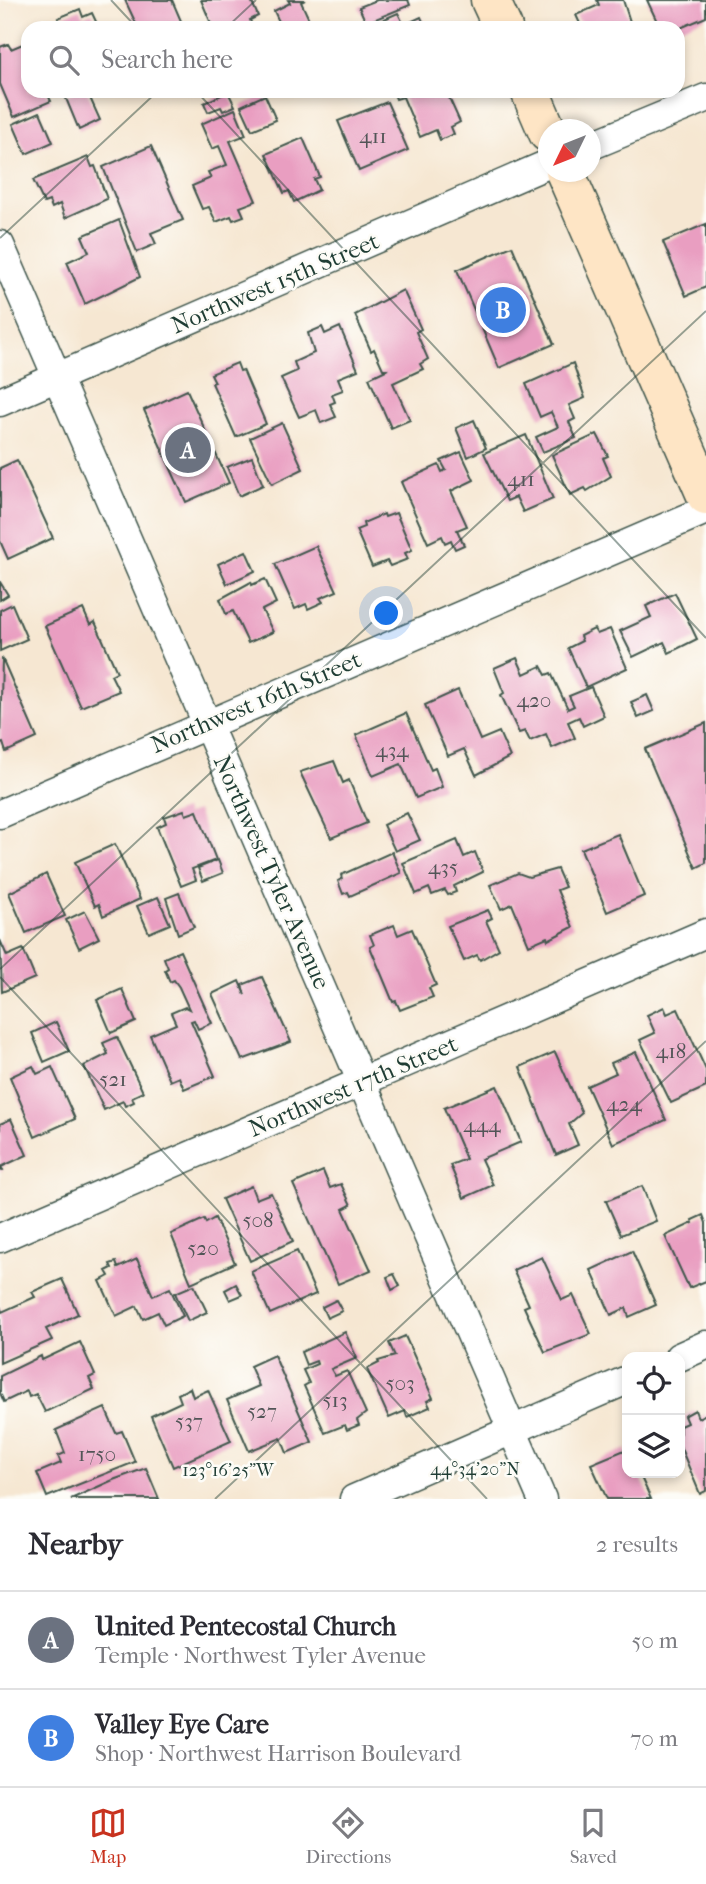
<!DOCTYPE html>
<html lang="en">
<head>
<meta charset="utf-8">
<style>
	:root { --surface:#fff; --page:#f7f7f7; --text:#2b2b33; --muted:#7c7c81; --line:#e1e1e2; --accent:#c8321e }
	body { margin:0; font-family:"IM FELL French Canon",serif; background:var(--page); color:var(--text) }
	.controls { position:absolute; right:21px; bottom:21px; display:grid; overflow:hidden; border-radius:14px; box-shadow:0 4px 10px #0003 }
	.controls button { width:63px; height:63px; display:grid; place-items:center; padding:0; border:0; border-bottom:2px solid var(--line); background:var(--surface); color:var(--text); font:35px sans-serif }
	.compass { position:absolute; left:538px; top:119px; width:63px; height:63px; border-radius:50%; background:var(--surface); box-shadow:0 4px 10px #0003; rotate:227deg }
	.you { position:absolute; left:387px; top:614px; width:24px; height:24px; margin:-18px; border:5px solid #fff; border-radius:50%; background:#1a73e8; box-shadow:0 0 0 10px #1a73e833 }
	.badge { display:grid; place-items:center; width:46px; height:46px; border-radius:50%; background:var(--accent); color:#fff; font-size:23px; font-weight:700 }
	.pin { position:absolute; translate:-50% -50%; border:4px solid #fff; box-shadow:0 2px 7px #0006 }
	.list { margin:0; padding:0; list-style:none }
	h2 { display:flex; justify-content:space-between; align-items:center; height:91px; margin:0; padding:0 28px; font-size:30px }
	h2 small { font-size:23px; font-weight:400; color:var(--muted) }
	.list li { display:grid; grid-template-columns:46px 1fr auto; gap:21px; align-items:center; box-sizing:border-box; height:98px; padding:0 28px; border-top:2px solid var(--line) }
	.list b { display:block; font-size:26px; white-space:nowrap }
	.list p { margin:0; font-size:23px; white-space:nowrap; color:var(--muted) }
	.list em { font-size:23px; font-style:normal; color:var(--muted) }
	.icon { flex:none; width:38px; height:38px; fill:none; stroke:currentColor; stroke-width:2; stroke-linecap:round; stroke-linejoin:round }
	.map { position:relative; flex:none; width:706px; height:1499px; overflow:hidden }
	.search { position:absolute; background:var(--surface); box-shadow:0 4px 10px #0003; left:21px; right:21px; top:21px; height:77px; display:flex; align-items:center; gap:18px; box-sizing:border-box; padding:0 24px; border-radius:21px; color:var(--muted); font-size:26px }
	.sheet { height:287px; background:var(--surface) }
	nav { display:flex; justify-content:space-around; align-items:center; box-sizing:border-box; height:98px; border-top:2px solid var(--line); background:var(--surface); font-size:19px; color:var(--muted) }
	nav a { display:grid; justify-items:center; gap:4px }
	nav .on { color:var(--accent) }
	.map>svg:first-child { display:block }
	.building { fill:#e99ec1 }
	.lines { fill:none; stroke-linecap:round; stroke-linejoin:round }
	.street-casing { stroke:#3f564c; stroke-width:31 }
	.secondary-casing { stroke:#3f564c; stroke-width:41 }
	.street { stroke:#fff; stroke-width:28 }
	.secondary { stroke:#fee5c5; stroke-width:38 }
	.ticks { fill:none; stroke:#1f3d34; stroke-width:2; stroke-opacity:0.45 }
	.labels { text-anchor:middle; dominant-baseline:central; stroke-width:5; stroke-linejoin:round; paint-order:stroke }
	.number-label { font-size:21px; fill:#525557 }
	.street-label { font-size:24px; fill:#1f3d34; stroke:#fdfcf7 }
	.ticks-label { font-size:18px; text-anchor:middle; fill:#1f3d34; stroke:#fdfcf7; stroke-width:5; stroke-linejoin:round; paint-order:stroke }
</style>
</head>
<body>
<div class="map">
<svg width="706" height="1499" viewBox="0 0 706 1499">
	<rect width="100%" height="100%" fill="#fdfcf7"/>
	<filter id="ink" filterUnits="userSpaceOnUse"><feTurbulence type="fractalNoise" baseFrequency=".0143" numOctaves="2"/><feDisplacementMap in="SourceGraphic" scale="14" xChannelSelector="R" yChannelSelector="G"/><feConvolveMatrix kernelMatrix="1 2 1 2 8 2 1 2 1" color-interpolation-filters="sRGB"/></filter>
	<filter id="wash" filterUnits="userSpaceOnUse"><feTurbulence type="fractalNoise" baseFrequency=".00686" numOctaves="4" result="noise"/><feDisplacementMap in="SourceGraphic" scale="28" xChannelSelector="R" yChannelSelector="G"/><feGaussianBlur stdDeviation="1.57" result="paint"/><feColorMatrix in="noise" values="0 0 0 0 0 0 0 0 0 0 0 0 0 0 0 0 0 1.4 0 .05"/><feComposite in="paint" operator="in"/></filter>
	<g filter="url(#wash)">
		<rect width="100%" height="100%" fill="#f6e7d2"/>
		<g id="blocks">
			<g class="building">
				<polygon points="125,0 172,0 184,28 138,28"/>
				<polygon points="201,0 251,0 258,16 250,20 253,28 213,28"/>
				<polygon points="288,0 305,0 301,2 313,28 282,28 274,11 290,3"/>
				<polygon points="377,0 408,0 410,5 366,23 359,7"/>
				<polygon points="597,0 623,0 632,28 582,28 576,15 599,5"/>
				<polygon points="647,0 706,0 706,17 678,29 660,28"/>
				<polygon points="80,9 83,17 92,13 99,28 62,28 58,18"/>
				<polygon points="398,13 404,25 421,17 426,28 364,28"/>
				<polygon points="25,43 28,49 28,91 46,91 51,101 14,117 0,84 0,47 8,44 11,49"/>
				<polygon points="77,91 87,91 100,120 79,130 65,96"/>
				<polygon points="393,91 446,91 460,122 451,127 454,134 440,140 436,130 420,137 403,97 396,99"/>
				<polygon points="228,92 235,106 223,111 221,107 208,112 204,103"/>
				<polygon points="265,95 276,120 252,130 241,106"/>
				<polygon points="387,102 408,150 359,171 338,121"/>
				<polygon points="235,109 246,135 230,141 256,201 240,207 244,216 233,220 231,216 216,222 209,207 202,209 192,186 211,178 208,172 227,165 219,146 212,149 201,124"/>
				<polygon points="40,112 53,142 26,154 13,124"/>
				<polygon points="303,138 320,177 314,179 319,190 294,202 289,191 284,193 266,154"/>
				<polygon points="151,146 183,220 151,233 156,244 137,252 103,167"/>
				<polygon points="88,157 92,167 95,166 107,199 65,218 60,204 52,208 49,201 44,203 33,180"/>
				<polygon points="119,220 140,277 85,304 67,262 89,252 82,236"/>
				<polygon points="706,224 706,287 686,296 663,242"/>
				<polygon points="512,246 554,344 499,368 457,270"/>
				<polygon points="403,290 421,329 416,332 428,359 420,364 423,369 393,383 410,420 391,428 369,378 388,369 383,369 374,349 371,351 355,315"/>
				<polygon points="322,327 325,334 340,327 358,370 338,378 343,390 332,394 335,402 330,404 336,417 321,423 316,410 299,417 281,378 297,371 294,362 314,353 308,333"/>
				<polygon points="237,363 240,371 243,370 266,424 236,437 212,383 215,382 211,374"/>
				<polygon points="573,363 585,398 569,405 575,419 569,422 576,438 543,452 536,437 558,427 551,412 540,417 526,384"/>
				<polygon points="187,390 229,483 186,502 144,410"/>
				<polygon points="474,420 486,448 468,457 456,428"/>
				<polygon points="282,423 303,469 272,484 250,438"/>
				<polygon points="597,434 608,456 603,458 611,476 587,491 585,488 570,495 552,455"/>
				<polygon points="526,435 553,499 523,512 516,497 507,501 484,453"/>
				<polygon points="461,452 474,480 451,491 467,526 457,530 464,545 455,549 451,540 445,543 442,536 428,543 401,482 439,465 442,472 446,470 441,461"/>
				<polygon points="252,457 263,485 239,496 227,467"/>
				<polygon points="17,460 53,538 8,559 0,541 0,468"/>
				<polygon points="396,513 412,550 405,553 408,559 390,566 387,561 372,567 356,530 364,527 363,523 384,514 385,517"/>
				<polygon points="316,546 337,591 320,598 323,602 308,609 306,604 295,609 275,564"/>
				<polygon points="246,551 255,571 227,584 218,564"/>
				<polygon points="265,579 276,603 262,610 273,632 248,643 233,611 226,614 220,599 251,582 252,585"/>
				<polygon points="0,582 8,595 0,600"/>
				<polygon points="675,593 697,639 669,653 664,642 633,657 620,631 651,617 646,606"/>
				<polygon points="12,604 27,639 0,651 0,610"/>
				<polygon points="83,609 90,625 95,622 117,672 111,675 119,691 81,707 45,626"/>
				<polygon points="594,629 597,634 610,629 627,668 586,687 568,648 582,641 580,636"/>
				<polygon points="2,658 37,738 6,752 3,743 0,744"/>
				<polygon points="517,658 524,674 541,666 546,675 551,673 568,709 574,706 569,696 591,687 604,716 583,726 579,717 568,722 575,738 552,748 546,734 530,741 525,731 519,733 501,695 504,693 494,668"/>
				<polygon points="458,690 480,740 499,732 510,757 476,775 464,749 448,756 425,705"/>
				<polygon points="647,695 654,711 638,718 631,702"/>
				<polygon points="406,713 431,770 435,768 442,787 416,798 401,764 373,776 356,735"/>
				<polygon points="706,723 706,863 696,868 645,749"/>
				<polygon points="334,761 343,783 349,780 367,823 331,838 300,772"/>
				<polygon points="184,810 186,815 197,811 216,860 192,869 196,880 181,886 157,827 166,823 164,817"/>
				<polygon points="407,813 420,840 395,851 383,825"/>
				<polygon points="618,834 644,896 607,912 581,849"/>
				<polygon points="457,840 464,857 475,852 483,872 454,886 456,892 448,895 445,890 432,895 429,888 416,894 403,863"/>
				<polygon points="115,844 140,899 103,916 99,904 95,906 75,862"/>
				<polygon points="392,852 401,873 350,896 348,892 343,894 338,881 342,879 341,875"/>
				<polygon points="218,860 223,873 203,881 198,868"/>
				<polygon points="557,869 565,887 557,890 573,927 548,940 547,937 529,945 512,904 501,909 490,885 518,873 529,877"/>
				<polygon points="46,874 65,916 26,933 9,893"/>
				<polygon points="179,893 194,927 178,934 166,898"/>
				<polygon points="158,897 170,924 149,933 137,906"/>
				<polygon points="488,910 492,918 486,921 499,949 480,960 477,955 464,961 448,926"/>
				<polygon points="85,911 99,938 79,948 66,920"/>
				<polygon points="394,925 398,935 412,929 436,985 429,988 433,997 400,1010 396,1001 393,1002 370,947 374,945 370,935"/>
				<polygon points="0,940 7,956 23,949 35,978 2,992"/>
				<polygon points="180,951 212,1023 198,1029 194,1020 191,1021 215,1076 184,1089 179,1077 170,1081 150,1035 176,1024 171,1013 185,1007 189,1009 179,987 174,980 170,982 165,970 168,968 164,958"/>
				<polygon points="262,977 291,1042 242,1060 212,994 239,981 245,995 242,985"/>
				<polygon points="122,989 136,1022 111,1033 97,1000"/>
				<polygon points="664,1007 667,1014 678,1009 706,1070 706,1087 671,1103 640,1040 655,1033 647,1015"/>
				<polygon points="56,1022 69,1051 44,1062 32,1033"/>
				<polygon points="117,1037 143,1092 132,1097 134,1102 125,1106 123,1101 104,1110 84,1066 108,1054 103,1043"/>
				<polygon points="555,1052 582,1113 569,1124 578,1145 556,1155 520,1067"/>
				<polygon points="636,1052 666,1120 613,1144 587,1086 616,1073 611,1063"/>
				<polygon points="33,1066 37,1074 52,1067 75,1119 35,1137 10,1077"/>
				<polygon points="497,1086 521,1142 481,1159 493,1185 464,1198 450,1165 466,1159 444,1108"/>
				<polygon points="11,1119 27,1155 1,1167 3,1170 0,1171 0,1124"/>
				<polygon points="323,1171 330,1188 341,1184 351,1205 343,1209 371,1270 338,1284 293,1184"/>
				<polygon points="251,1186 256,1199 271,1193 293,1241 250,1261 222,1199"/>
				<polygon points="642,1186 656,1221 621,1235 606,1201"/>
				<polygon points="703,1215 706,1223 706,1281 689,1288 665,1236 693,1223 692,1220"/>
				<polygon points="215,1218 235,1263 191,1283 171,1234 204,1219 206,1223"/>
				<polygon points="297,1251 316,1294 270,1314 251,1271"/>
				<polygon points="632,1251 656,1305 629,1317 626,1308 611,1315 591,1270"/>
				<polygon points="542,1257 562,1300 573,1295 591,1334 545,1352 524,1307 529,1305 513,1270"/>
				<polygon points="137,1259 153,1296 170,1288 183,1316 164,1325 158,1312 143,1319 137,1306 116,1316 100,1281 109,1276 106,1271 112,1268 110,1264 116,1262 118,1268"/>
				<polygon points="394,1274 400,1286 392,1290 387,1277"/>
				<polygon points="62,1279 78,1314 46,1329 52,1340 0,1363 0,1306 2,1312 35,1297 32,1292"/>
				<polygon points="236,1284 242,1295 230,1300 225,1290"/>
				<polygon points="194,1285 207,1312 188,1321 175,1293"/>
				<polygon points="336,1300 342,1311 327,1318 322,1307"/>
				<polygon points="345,1332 357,1358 331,1369 335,1376 347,1371 366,1413 357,1420 359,1425 347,1430 345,1425 325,1433 304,1386 309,1383 303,1370 317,1364 316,1361 306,1365 301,1352"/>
				<polygon points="405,1336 433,1398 427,1401 430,1407 407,1417 405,1411 389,1418 367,1369 379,1363 378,1361 395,1356 389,1343"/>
				<polygon points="80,1342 95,1375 89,1378 94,1389 45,1412 36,1394 29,1397 27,1391 4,1402 0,1393 0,1376 41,1356 42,1360"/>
				<polygon points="274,1355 312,1442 287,1453 281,1438 249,1451 227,1400 259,1386 250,1366"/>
				<polygon points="190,1388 193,1397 208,1390 231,1441 173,1467 151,1416 181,1402 178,1394"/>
				<polygon points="105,1408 116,1433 122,1431 135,1462 47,1497 37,1473 61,1463 58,1456 65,1453 56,1430"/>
				<polygon points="695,1410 698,1418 706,1414 706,1491 700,1494 680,1446 680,1426 687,1423 684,1416"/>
				<polygon points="627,1449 627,1473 639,1473 651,1499 607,1499 591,1464"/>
				<polygon points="146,1468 159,1499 71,1499 113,1480"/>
			</g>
		</g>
	</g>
	<g filter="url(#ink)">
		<use href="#blocks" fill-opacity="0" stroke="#3f564c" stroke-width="2"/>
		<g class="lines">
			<defs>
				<g id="street">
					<polyline points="590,146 706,98"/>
					<polyline points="0,245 542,1499"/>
					<polyline points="0,402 548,164"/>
					<polyline points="0,814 706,510"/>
					<polyline points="0,1238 706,933"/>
					<polyline points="679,1357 706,1345"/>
					<polyline points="354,1499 627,1380"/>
				</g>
				<g id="secondary">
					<polyline points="490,0 503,28"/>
					<polyline points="530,91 548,133"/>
					<polyline points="565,172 706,495"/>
				</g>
			</defs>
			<use href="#street" class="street-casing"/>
			<use href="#secondary" class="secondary-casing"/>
			<use href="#street" class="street"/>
			<use href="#secondary" class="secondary"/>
		</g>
	</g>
	<path class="ticks" d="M111,0L137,28M226,28L256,0M196,91L706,638M0,238L158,91M0,969L706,311M0,977L487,1499M215,1499L706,1041"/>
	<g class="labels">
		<g class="number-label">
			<text x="373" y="136">411</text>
			<text x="521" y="479">411</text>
			<text x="534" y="700">420</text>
			<text x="392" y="750">434</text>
			<text x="443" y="867">435</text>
			<text x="671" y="1051">418</text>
			<text x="113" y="1079">521</text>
			<text x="624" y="1104">424</text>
			<text x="482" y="1125">444</text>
			<text x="258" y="1220">508</text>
			<text x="203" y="1248">520</text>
			<text x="400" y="1383">503</text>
			<text x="335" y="1400">513</text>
			<text x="262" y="1411">527</text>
			<text x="189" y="1421">537</text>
			<text x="97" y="1454">1750</text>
		</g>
		<g class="street-label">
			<text transform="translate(275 283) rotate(-23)">Northwest 15th Street</text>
			<text transform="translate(256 702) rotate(-23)">Northwest 16th Street</text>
			<text transform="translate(272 872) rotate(66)">Northwest Tyler Avenue</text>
			<text transform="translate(353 1086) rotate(-23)">Northwest 17th Street</text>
		</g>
	</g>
	<g class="ticks-label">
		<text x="475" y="1475">44°34'20"N</text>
		<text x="228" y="1476">123°16'25"W</text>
	</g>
</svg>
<div class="controls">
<button><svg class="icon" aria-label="locate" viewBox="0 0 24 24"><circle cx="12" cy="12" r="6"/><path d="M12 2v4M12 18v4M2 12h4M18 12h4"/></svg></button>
<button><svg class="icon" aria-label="layers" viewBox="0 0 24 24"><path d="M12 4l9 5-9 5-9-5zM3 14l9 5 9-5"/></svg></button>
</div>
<svg class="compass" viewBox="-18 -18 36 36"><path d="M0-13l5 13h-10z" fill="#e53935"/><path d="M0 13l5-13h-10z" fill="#7c7c81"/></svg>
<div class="you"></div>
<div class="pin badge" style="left:188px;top:450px;background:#6b7280">A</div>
<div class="pin badge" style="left:503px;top:310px;background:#3f7fe0">B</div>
<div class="search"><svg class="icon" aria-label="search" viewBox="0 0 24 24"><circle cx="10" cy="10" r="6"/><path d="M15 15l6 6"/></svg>Search here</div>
</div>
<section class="sheet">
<h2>Nearby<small>2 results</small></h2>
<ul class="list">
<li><span class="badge" style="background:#6b7280">A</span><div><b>United Pentecostal Church</b><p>Temple · Northwest Tyler Avenue</p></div><em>50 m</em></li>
<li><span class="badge" style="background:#3f7fe0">B</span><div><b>Valley Eye Care</b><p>Shop · Northwest Harrison Boulevard</p></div><em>70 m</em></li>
</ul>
</section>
<nav>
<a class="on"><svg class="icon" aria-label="map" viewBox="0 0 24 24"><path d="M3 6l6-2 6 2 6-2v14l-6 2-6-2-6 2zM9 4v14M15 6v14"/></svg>Map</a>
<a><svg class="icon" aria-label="directions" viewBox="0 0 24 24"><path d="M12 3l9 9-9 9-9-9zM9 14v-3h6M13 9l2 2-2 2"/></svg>Directions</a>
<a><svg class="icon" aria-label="saved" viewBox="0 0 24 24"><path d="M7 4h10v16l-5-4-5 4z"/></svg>Saved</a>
</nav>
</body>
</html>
